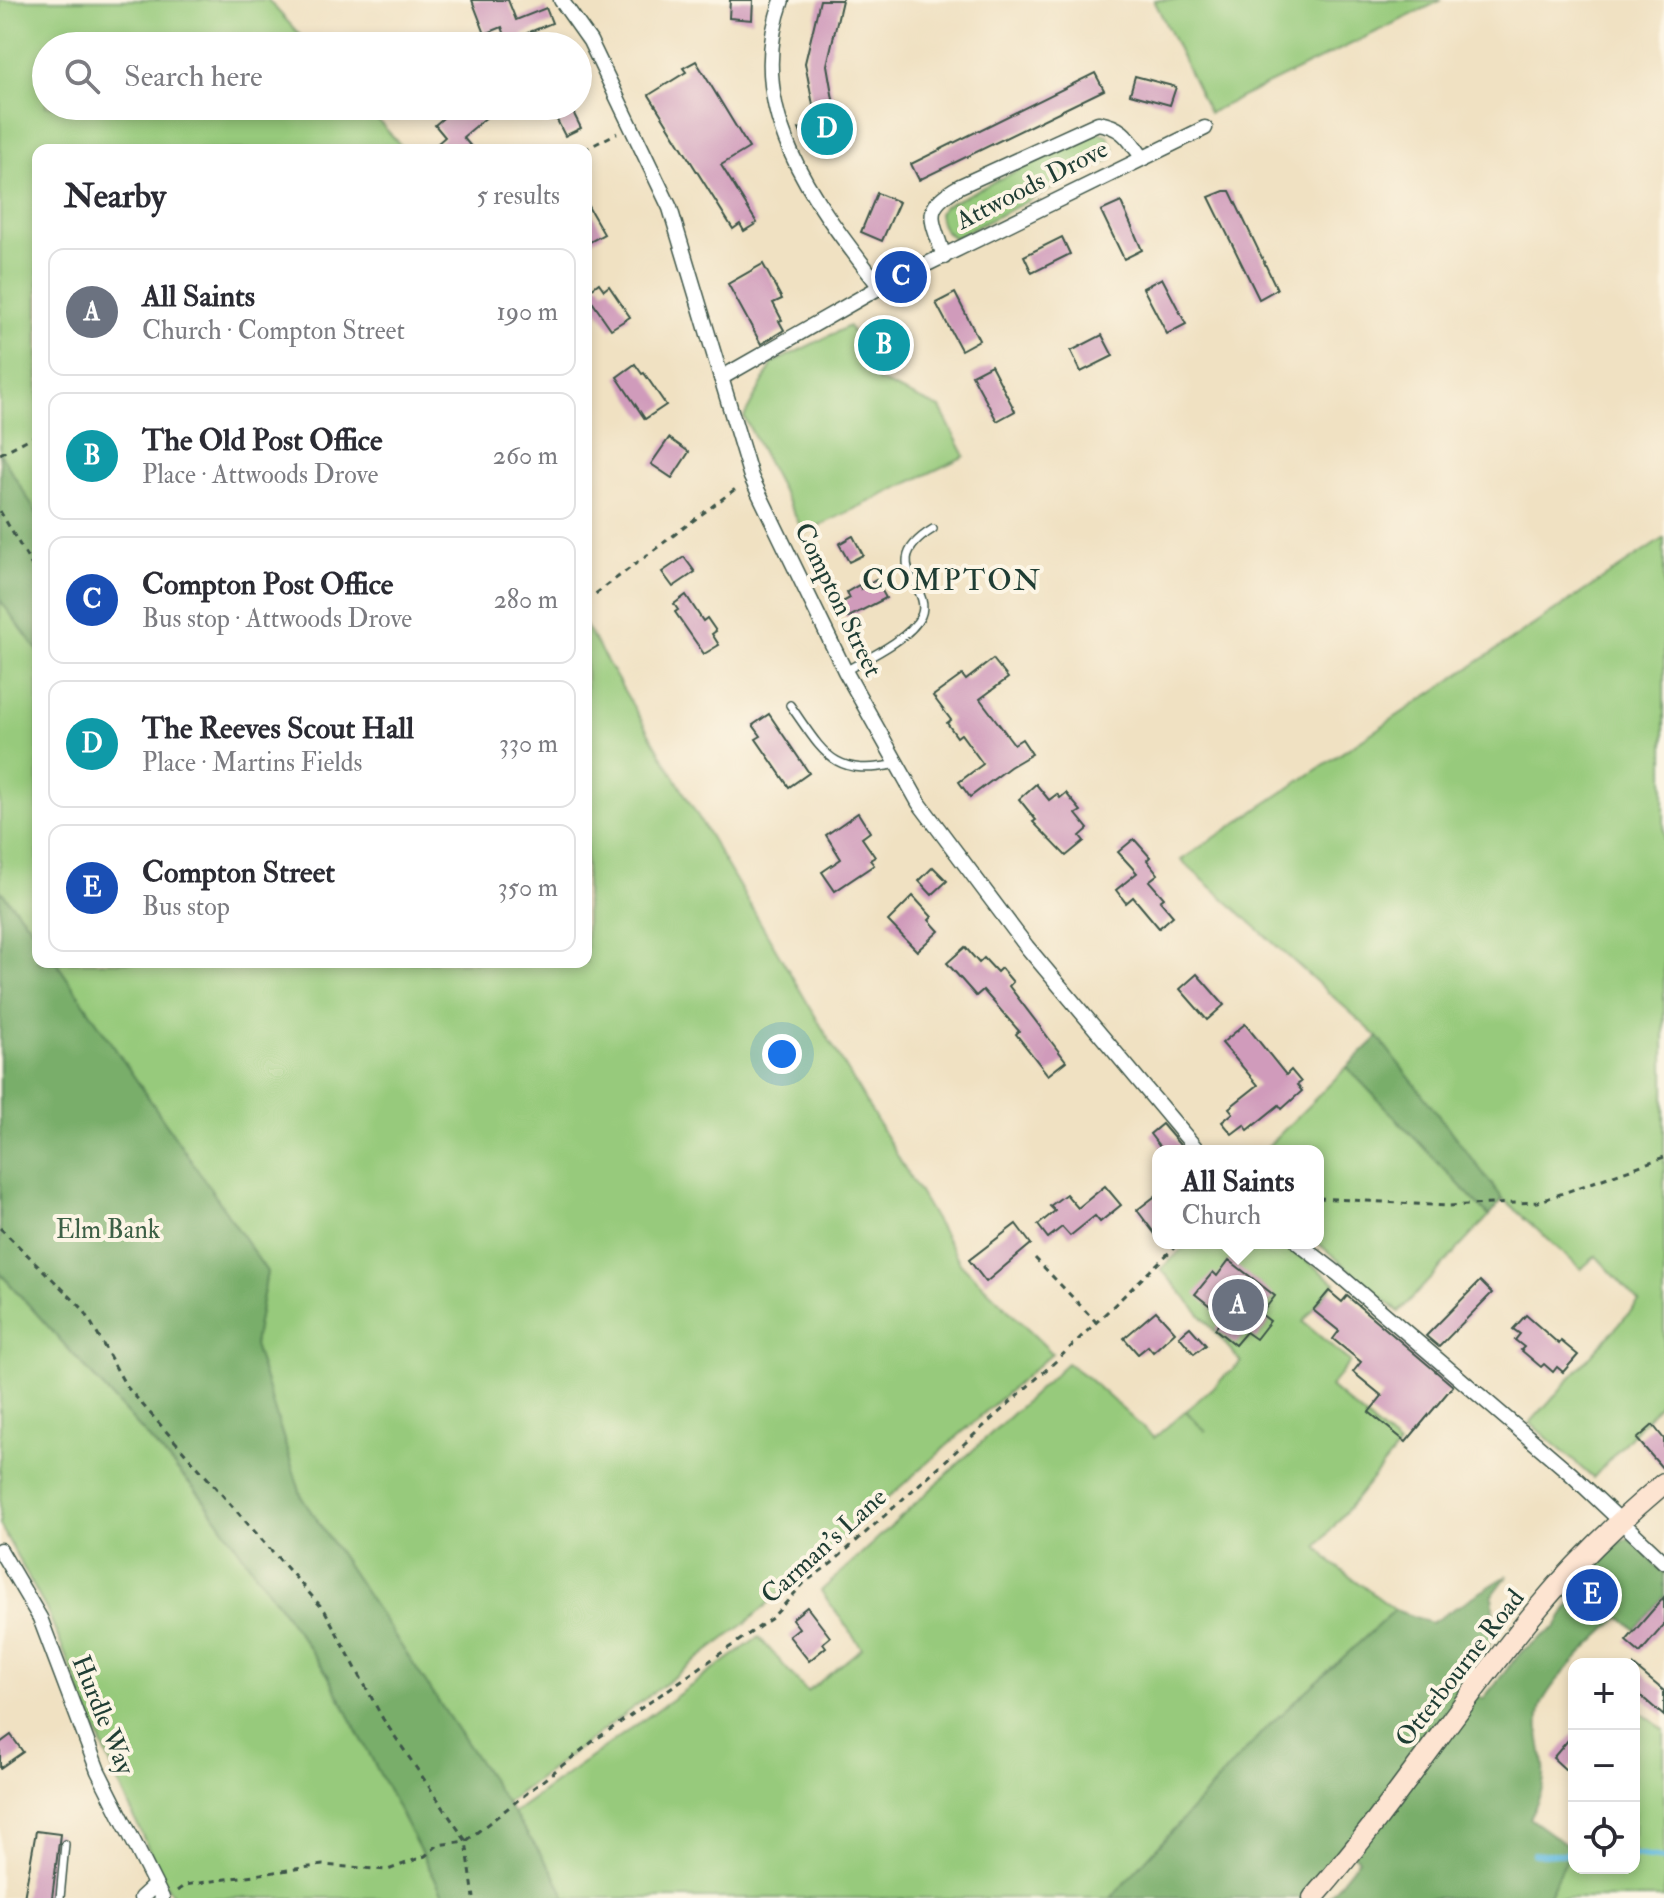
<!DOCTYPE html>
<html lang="en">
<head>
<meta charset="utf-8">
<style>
	:root { --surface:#fff; --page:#f2f2f3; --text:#2b2b33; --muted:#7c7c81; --line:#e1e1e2; --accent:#0b8043 }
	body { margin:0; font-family:"IM FELL Double Pica",serif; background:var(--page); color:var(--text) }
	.controls { position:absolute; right:24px; bottom:24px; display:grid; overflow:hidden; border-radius:16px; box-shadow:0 4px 12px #0003 }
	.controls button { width:72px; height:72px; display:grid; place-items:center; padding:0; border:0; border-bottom:2px solid var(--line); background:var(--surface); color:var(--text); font:40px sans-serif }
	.you { position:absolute; left:782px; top:1054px; width:28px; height:28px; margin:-20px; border:6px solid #fff; border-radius:50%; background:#1a73e8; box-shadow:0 0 0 12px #1a73e833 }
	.badge { display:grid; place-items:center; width:52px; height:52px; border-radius:50%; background:var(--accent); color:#fff; font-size:26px; font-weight:700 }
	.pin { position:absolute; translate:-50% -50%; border:4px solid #fff; box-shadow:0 2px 8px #0006 }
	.popup { position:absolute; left:1152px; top:1145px; width:172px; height:104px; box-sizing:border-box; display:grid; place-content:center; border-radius:16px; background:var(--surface); filter:drop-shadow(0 2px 6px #0005); font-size:26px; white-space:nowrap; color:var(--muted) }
	.popup b { font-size:30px; color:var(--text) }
	.popup::after { content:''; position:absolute; left:50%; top:100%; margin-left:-16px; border:16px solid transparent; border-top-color:var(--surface) }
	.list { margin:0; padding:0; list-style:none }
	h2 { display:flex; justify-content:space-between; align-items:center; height:104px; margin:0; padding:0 32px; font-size:34px }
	h2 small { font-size:26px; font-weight:400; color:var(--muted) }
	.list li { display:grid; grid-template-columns:52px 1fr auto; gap:24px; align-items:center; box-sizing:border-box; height:128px; margin:0 16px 16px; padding:0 16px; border:2px solid var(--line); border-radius:16px }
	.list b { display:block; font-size:30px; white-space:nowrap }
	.list p { margin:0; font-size:26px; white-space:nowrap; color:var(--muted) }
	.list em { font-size:26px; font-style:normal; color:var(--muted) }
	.icon { flex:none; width:44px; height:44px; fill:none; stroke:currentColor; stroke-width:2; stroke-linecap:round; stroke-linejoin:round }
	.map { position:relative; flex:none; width:1664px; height:1898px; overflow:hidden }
	.search { position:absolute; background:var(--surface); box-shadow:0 4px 12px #0003; left:32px; top:32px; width:560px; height:88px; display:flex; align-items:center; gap:20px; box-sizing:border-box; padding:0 28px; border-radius:44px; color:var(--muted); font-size:30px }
	.panel { position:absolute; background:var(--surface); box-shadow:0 4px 12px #0003; left:32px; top:144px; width:560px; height:824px; border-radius:16px }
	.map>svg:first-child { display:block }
	.green { fill:#97ca7b; stroke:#5b8458; stroke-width:2 }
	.forest { fill:#79ae6b; stroke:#4c7650; stroke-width:2 }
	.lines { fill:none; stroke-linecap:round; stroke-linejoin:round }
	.stream { stroke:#61badf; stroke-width:6 }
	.building { fill:#d09bbb }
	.lane-casing { stroke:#3e5649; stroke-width:10 }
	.street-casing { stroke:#3e5649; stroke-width:17 }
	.secondary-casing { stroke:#3e5649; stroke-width:23 }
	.path { stroke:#3e5649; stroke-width:3; stroke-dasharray:6 6; stroke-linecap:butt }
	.lane { stroke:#fff; stroke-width:7 }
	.street { stroke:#fff; stroke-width:14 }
	.secondary { stroke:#fde4d1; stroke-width:20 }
	.labels { text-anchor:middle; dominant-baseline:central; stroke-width:8; stroke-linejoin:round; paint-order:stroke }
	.street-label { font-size:26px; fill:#1f3d34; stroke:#fcf5e5 }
	.park-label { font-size:26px; fill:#3d6046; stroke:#fcf5e5 }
	.quarter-label { font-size:30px; letter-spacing:2px; fill:#1f3d34; stroke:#fcf5e5 }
</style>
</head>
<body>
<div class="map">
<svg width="1664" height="1898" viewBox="0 0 1664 1898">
	<rect width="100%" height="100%" fill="#fcf5e5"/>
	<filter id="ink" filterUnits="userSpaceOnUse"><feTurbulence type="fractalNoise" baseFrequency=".0125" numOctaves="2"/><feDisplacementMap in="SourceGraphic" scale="16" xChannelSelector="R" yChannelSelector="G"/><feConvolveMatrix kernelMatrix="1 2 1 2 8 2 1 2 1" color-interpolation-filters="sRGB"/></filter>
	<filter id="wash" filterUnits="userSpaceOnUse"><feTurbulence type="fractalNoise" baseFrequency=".006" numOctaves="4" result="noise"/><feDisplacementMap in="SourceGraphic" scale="32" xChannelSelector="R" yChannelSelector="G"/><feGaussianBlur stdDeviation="1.8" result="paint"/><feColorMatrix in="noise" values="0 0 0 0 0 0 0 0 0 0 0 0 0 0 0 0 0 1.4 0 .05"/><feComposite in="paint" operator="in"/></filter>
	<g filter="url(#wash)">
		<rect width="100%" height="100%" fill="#f0e1c2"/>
		<g class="green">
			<polygon points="0,0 268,0 310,46 46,46 46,106 365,106 405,150 38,150 38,515 0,453"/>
			<polygon points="1154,0 1442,0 1209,113"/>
			<path d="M1096,132L1107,135L1114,149L1110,160L954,238C944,231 940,225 939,213L944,206Z"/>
			<polygon points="849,326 879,381 940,408 965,456 804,533 744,417 773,363"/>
			<polygon points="1664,538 1664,1399 1593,1478 1530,1423 1639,1302 1596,1256 1581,1269 1503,1199 1378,1037 1181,860"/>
			<polygon points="0,600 38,651 38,936 0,890"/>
			<polygon points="586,626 961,1264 1052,1353 747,1622 506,1803 302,1498 254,1345 267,1272 56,962 586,962"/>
			<polygon points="1347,1067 1489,1216 1399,1312 1318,1243 1318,1151 1263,1151"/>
			<polygon points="1189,1243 1284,1243 1335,1283 1303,1322 1350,1362 1330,1387 1399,1446 1317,1547 1333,1564 1395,1610 1265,1729 1111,1898 566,1898 554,1874 513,1813 759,1637 807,1692 862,1648 821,1591 1067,1363 1088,1378 1154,1438 1185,1411 1206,1432 1186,1411 1241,1362 1161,1269"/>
			<polygon points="0,1273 201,1496 328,1675 445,1898 175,1898 161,1877 112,1768 48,1613 0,1525"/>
			<polygon points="1639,1711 1664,1730 1664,1898 1519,1898 1549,1895 1574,1844 1574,1868 1634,1868 1634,1722"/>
		</g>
		<g class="forest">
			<polygon points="0,453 38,515 38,651 0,600"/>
			<polygon points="0,890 38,936 38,962 56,962 267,1272 254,1345 302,1498 554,1874 566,1898 445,1898 328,1675 201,1496 0,1273"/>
			<polygon points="1378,1037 1503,1199 1489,1216 1347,1067"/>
			<path d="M1629,1538L1664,1573V1597L1636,1630L1620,1617C1601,1635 1544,1686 1540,1710C1536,1730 1542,1746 1544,1766C1546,1785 1538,1801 1529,1818L1572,1849L1549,1895L1519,1898H1328L1359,1859L1344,1847L1301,1898H1111L1265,1729L1395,1610L1431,1623L1508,1575L1492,1596C1493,1604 1495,1614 1495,1621C1492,1645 1480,1668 1465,1686L1483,1699L1522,1651L1556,1627L1602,1553Z"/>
		</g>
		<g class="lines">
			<g class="stream">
				<polyline points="1534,1854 1574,1854"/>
				<polyline points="1634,1855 1664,1859"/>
			</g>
		</g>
		<g id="blocks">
			<g class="building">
				<polygon points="472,0 508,0 516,20 546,8 552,23 522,35 526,46 509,46 502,27 485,34"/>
				<polygon points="730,0 753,0 752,20 729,18"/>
				<polygon points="820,0 842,0 827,65 835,111 845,107 856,128 809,151 799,129 816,121 805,63"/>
				<polygon points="696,61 749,148 721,165 757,223 744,231 740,224 733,229 649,95 686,72 683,68"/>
				<polygon points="1095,73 1104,90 919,180 911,164"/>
				<polygon points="1135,76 1176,87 1170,105 1130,94"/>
				<polygon points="457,106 479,106 488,116 463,137 474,150 430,150 445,137 435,125"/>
				<polygon points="550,106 570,106 581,128 565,136"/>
				<polygon points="1224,191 1230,191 1277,289 1259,299 1209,197"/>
				<polygon points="877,193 899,202 882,241 861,232"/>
				<polygon points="1121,202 1142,250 1124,259 1101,211"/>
				<polygon points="586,203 604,234 586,244"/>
				<polygon points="1062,237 1070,254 1032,273 1024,256"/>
				<polygon points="763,264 782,299 773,303 782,320 779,321 784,330 761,344 728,284"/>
				<polygon points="1162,278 1186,324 1167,334 1143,288"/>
				<polygon points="599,283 604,290 609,286 630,317 611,329 586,293"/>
				<polygon points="955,293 979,340 961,350 936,303"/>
				<polygon points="893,326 903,344 872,360 862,342"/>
				<polygon points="1102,335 1113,356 1081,372 1071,351"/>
				<polygon points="635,364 642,374 644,373 666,405 645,419 617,377"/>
				<polygon points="991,365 1015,411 997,421 972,375"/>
				<polygon points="669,438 689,452 672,478 651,464"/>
				<polygon points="853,536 863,555 849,562 839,544"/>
				<polygon points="684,557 695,572 673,587 662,572"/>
				<polygon points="876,580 886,598 847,618 839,604 850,598 847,592 859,585 861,589"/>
				<polygon points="686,595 703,621 707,618 716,631 712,634 719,645 704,654 675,612 678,610 674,604"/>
				<polygon points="993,659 1008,678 980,699 1014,744 1022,739 1032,754 1010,767 970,797 959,782 983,764 961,734 957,737 947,723 951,720 933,696 962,675 966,680"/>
				<polygon points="769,714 809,773 789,787 756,739 761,736 753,725"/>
				<polygon points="1036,784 1049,800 1057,794 1060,798 1066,793 1081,811 1076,814 1088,829 1080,836 1084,841 1066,856 1033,822 1036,820 1019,799"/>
				<polygon points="858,813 870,832 862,838 875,857 870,860 874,865 835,891 822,872 841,859 826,835"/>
				<polygon points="1134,839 1150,857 1147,860 1158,874 1149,881 1164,898 1160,901 1173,916 1159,928 1133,897 1126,903 1116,890 1137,873 1118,852"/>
				<polygon points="933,867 947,881 932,895 919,881"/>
				<polygon points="913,896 932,917 929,920 939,931 917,951 888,921"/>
				<polygon points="965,947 979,963 984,958 997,972 1001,968 1013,982 1009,986 1066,1061 1048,1075 1016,1034 1019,1031 983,990 976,996 947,963"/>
				<polygon points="1197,974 1224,1005 1207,1020 1180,989"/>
				<polygon points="1245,1024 1286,1075 1291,1070 1301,1082 1297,1085 1302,1091 1282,1109 1279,1105 1248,1130 1244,1125 1232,1134 1222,1122 1233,1113 1229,1108 1258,1085 1222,1043"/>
				<polygon points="1162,1124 1185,1151 1163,1151 1150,1134"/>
				<polygon points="1105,1186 1121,1205 1100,1222 1095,1216 1070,1236 1062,1227 1048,1238 1038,1225 1055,1211 1050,1206 1066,1194 1078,1208"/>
				<polygon points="1158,1194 1158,1238 1137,1210"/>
				<polygon points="1016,1224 1031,1244 986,1282 969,1260"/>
				<polygon points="1229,1260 1275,1296 1261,1314 1270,1321 1256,1339 1246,1332 1235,1345 1215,1329 1224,1317 1195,1294 1213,1272 1217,1276"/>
				<polygon points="1480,1281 1492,1293 1439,1347 1426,1336"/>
				<polygon points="1329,1291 1342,1302 1347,1296 1453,1386 1406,1442 1369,1412 1382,1396 1353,1372 1361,1362 1333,1339 1339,1331 1313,1310"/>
				<polygon points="1156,1311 1175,1332 1153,1352 1148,1346 1138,1354 1124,1338"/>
				<polygon points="1526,1315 1559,1344 1561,1341 1578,1355 1563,1372 1557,1367 1553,1372 1544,1364 1541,1367 1521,1350 1524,1347 1515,1340 1520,1334 1513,1329"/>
				<polygon points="1190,1327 1206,1345 1194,1354 1179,1336"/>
				<polygon points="1653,1425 1664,1439 1664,1470 1637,1439"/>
				<polygon points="1664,1597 1664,1625 1640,1653 1626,1641"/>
				<polygon points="807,1607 830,1637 823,1643 826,1647 809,1661 789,1636 799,1628 792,1619"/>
				<polygon points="1634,1666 1664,1691 1664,1716 1634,1690"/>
				<polygon points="1574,1733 1574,1763 1567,1771 1553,1758"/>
				<polygon points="11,1735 23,1752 0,1768 0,1743"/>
				<polygon points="36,1831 60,1834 52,1898 24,1898"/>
			</g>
		</g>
	</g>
	<g filter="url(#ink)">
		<use href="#blocks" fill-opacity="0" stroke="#3e5649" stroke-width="2"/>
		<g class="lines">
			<defs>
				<g id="lane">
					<path d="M845,671C866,659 910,639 921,616C934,586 875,564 933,529"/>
					<path d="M790,705C824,753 832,778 897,764"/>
					<polyline points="60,1898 65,1844"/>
				</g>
				<g id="street">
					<polyline points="561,0 590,41 670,208 751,477 845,671 919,803 1027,947 1198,1151"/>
					<path d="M782,0C742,112 815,203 880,287"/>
					<path d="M944,257C932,218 920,209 960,186L1098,123C1123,127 1128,138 1142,157"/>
					<polyline points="721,378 880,287 1205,128"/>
					<polyline points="1298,1243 1338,1274 1570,1473 1664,1562"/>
					<polyline points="0,1550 40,1618 98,1771 162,1898"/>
					<polyline points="141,1898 154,1886"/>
				</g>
				<path id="secondary" d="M1313,1898C1394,1806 1460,1702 1538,1608C1576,1562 1619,1521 1664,1483"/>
			</defs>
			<use href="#lane" class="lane-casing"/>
			<use href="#street" class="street-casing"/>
			<use href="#secondary" class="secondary-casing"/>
			<g class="path">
				<polyline points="584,150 617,133"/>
				<polyline points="0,454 38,434"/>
				<polyline points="0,511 38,576"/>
				<polyline points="586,601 738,487"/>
				<polyline points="1318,1198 1447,1206 1538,1202 1664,1157"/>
				<polyline points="0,1228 84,1310 126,1386 325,1611 383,1719 466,1841 474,1898"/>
				<polyline points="1035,1258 1096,1322"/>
				<polyline points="177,1891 185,1885 323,1865 388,1870 425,1856 438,1845 466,1841 592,1742 772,1618 804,1583 832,1563 1056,1361 1179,1243"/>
			</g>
			<use href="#lane" class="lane"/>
			<use href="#street" class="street"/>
			<use href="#secondary" class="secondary"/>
		</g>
	</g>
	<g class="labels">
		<g class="street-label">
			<text transform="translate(1032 185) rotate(-27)">Attwoods Drove</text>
			<text transform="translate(838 600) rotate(64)">Compton Street</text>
			<text transform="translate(824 1546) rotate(-42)">Carman's Lane</text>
			<text transform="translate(1460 1668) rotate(-52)">Otterbourne Road</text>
			<text transform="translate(103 1715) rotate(68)">Hurdle Way</text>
		</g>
		<g class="park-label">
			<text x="108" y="1230">Elm Bank</text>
		</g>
		<g class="quarter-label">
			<text x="952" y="580">COMPTON</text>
		</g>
	</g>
</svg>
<div class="controls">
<button>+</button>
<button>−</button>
<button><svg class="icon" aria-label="locate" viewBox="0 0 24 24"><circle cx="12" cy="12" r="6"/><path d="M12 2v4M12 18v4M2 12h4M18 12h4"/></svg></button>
</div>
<div class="you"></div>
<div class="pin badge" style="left:1238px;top:1305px;background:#6b7280">A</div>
<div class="popup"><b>All Saints</b>Church</div>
<div class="pin badge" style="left:884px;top:345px;background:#0f9aa8">B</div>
<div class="pin badge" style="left:901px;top:277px;background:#1a4fb4">C</div>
<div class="pin badge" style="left:827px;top:129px;background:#0f9aa8">D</div>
<div class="pin badge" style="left:1592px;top:1595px;background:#1a4fb4">E</div>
<div class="search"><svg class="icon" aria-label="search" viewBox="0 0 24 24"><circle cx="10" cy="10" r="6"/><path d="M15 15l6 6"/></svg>Search here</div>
<section class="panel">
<h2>Nearby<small>5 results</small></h2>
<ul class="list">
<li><span class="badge" style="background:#6b7280">A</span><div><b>All Saints</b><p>Church · Compton Street</p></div><em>190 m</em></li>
<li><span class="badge" style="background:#0f9aa8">B</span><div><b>The Old Post Office</b><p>Place · Attwoods Drove</p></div><em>260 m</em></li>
<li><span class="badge" style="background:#1a4fb4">C</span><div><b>Compton Post Office</b><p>Bus stop · Attwoods Drove</p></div><em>280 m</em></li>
<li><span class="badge" style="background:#0f9aa8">D</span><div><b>The Reeves Scout Hall</b><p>Place · Martins Fields</p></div><em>330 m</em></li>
<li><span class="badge" style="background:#1a4fb4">E</span><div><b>Compton Street</b><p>Bus stop</p></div><em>350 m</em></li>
</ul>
</section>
</div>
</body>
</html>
